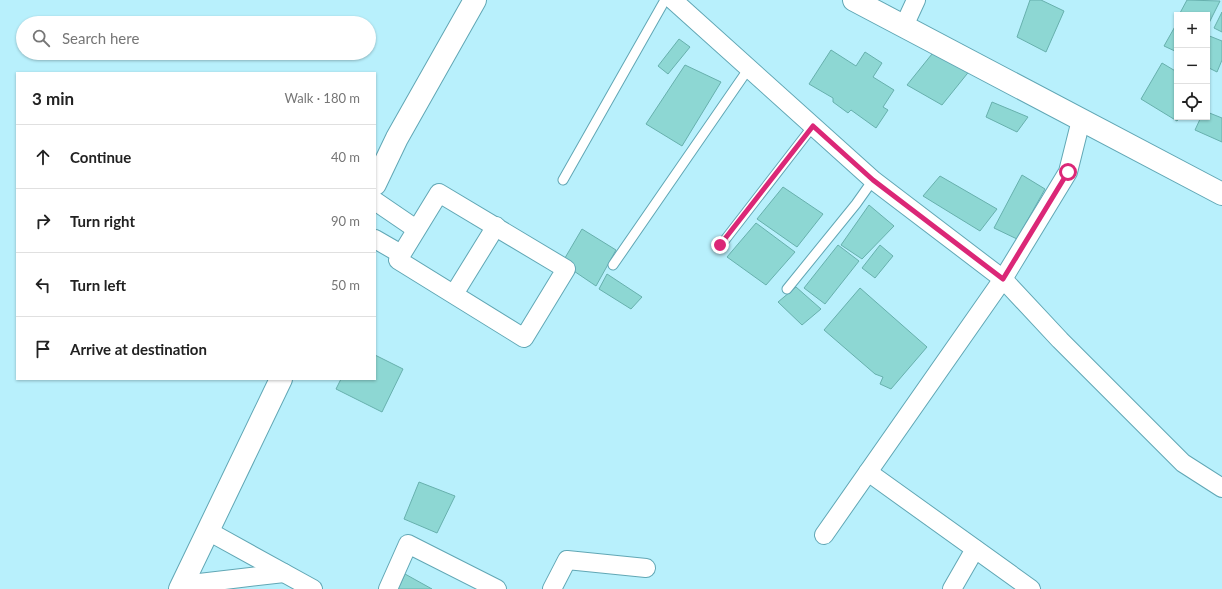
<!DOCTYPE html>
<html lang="en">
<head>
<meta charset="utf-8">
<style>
	:root { --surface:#fff; --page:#f2f2f2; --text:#222; --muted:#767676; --line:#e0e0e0 }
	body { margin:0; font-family:Lato,sans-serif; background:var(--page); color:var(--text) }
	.controls { position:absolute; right:12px; top:12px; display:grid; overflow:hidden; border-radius:0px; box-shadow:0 1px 3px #0004 }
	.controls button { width:36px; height:36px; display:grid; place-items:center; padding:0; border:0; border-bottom:1px solid var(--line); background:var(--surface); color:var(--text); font:20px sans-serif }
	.stop { position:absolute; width:12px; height:12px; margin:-9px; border:3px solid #db2777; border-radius:50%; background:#fff }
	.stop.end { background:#db2777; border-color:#fff; box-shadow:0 1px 4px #0008 }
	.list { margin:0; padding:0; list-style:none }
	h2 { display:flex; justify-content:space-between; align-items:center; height:52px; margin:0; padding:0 16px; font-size:17px }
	h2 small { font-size:13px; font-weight:400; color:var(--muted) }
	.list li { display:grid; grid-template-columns:26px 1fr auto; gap:12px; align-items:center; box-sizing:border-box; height:64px; padding:0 16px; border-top:1px solid var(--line) }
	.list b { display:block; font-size:15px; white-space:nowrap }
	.list em { font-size:13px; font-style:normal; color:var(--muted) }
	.icon { flex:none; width:22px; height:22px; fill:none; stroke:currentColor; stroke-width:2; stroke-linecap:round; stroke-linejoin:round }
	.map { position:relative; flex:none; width:1222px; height:589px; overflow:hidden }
	.search { position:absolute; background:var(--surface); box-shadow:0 1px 3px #0004; left:16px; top:16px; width:360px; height:44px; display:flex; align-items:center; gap:10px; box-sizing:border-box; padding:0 14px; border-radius:22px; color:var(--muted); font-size:15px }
	.panel { position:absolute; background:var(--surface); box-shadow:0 1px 3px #0004; left:16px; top:72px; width:360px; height:308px; border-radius:0px }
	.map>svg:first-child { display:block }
	.building { fill:#8dd7d3; stroke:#67b0ad }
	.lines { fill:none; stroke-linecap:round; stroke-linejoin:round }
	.lane-casing { stroke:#61a7b5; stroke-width:11 }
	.street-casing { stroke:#61a7b5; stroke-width:20 }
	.secondary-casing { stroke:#61a7b5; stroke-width:24 }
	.lane { stroke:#fff; stroke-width:9 }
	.street { stroke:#fff; stroke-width:18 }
	.secondary { stroke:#fff; stroke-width:22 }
	.route { stroke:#db2777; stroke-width:5 }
</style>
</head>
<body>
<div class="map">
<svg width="1222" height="589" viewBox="0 0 1222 589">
	<rect width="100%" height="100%" fill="#b8f0fc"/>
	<g class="building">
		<polygon points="1030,0 1041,0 1064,11 1046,52 1017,37"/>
		<polygon points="1187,0 1220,1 1207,27 1207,15 1183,15 1180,13"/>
		<polygon points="1222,12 1222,32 1214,28"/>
		<polygon points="1177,23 1177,52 1164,46"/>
		<polygon points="1207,35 1222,41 1222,60 1217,72 1207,67"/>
		<polygon points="679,39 690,47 668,74 658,66"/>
		<polygon points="936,49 971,69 942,105 907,85"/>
		<polygon points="831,50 856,66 865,52 882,63 873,77 894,90 883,107 888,110 876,128 851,110 848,113 833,102 833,98 809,84"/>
		<polygon points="1162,63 1177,72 1177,117 1180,117 1177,121 1141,99"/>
		<polygon points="685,65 721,82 682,146 646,124"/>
		<polygon points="992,102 1028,117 1017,132 986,117"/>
		<polygon points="1207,112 1222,118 1222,142 1195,130 1201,117 1207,117"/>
		<polygon points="1022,175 1045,189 1017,239 994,228"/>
		<polygon points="940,176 997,209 980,231 923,196"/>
		<polygon points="783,187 823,214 797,247 757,219"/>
		<polygon points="869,205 894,226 862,259 841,245"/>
		<polygon points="756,223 795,252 766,285 727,257"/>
		<polygon points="582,229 616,250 596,286 562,263"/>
		<polygon points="838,245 859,261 825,304 804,288"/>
		<polygon points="880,245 893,256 875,278 862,268"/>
		<polygon points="607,274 642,297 631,309 599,289"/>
		<polygon points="796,287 821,309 802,325 778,302"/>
		<polygon points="860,288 927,347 891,389 880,384 883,377 875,374 824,330"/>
		<polygon points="375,355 403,369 382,412 336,389 341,379 375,379"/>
		<polygon points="419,482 455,496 437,533 404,519"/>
		<polygon points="405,574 432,589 398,589"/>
	</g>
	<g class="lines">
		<defs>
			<g id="lane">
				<polyline points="563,180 665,0"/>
				<polyline points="721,245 813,126"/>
				<polyline points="613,265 749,68"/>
				<polyline points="787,289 856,204 873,180"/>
			</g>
			<g id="street">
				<polyline points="673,0 873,180 1003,279 1060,340 1183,463 1222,488"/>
				<polyline points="904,26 916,0"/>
				<polygon points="439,193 566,269 524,338 398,260"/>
				<polyline points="375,201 416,229"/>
				<polyline points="375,239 401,254"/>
				<polyline points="454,294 496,226"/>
				<polyline points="868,472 1031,589"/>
				<polyline points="208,531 313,589"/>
				<polyline points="824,535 1003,279 1068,172 1081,120"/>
				<polyline points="182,585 284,573"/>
				<polyline points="388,589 408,544 497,589"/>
				<polyline points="552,589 567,560 646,568"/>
				<polyline points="952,589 975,549"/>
			</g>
			<g id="secondary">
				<polyline points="854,0 1222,194"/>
				<polyline points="375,184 397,138 475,0"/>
				<polyline points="180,589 281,379"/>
			</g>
		</defs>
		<use href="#lane" class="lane-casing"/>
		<use href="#street" class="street-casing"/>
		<use href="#secondary" class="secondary-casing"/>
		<use href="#lane" class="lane"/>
		<use href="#street" class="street"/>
		<use href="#secondary" class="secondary"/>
	</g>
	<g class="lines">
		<polyline class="route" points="720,245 813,126 873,180 1003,279 1068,172"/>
	</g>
</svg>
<div class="controls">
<button>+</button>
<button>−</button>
<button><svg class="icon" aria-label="locate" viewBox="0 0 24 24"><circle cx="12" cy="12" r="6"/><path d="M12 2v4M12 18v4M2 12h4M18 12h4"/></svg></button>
</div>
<div class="stop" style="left:1068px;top:172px"></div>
<div class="stop end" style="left:720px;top:245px"></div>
<div class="search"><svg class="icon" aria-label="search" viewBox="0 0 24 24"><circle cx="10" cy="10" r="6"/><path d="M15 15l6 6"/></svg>Search here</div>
<section class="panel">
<h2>3 min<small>Walk · 180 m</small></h2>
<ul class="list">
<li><svg class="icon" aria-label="ahead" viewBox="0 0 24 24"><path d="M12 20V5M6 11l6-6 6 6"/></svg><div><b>Continue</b></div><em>40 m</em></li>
<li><svg class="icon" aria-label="right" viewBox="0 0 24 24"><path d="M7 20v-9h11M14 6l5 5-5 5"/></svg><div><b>Turn right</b></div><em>90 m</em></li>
<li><svg class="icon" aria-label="left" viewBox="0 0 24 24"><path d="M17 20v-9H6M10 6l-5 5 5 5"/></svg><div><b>Turn left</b></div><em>50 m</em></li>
<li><svg class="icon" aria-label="arrive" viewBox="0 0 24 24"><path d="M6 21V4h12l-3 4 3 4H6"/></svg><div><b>Arrive at destination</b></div></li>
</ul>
</section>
</div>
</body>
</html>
